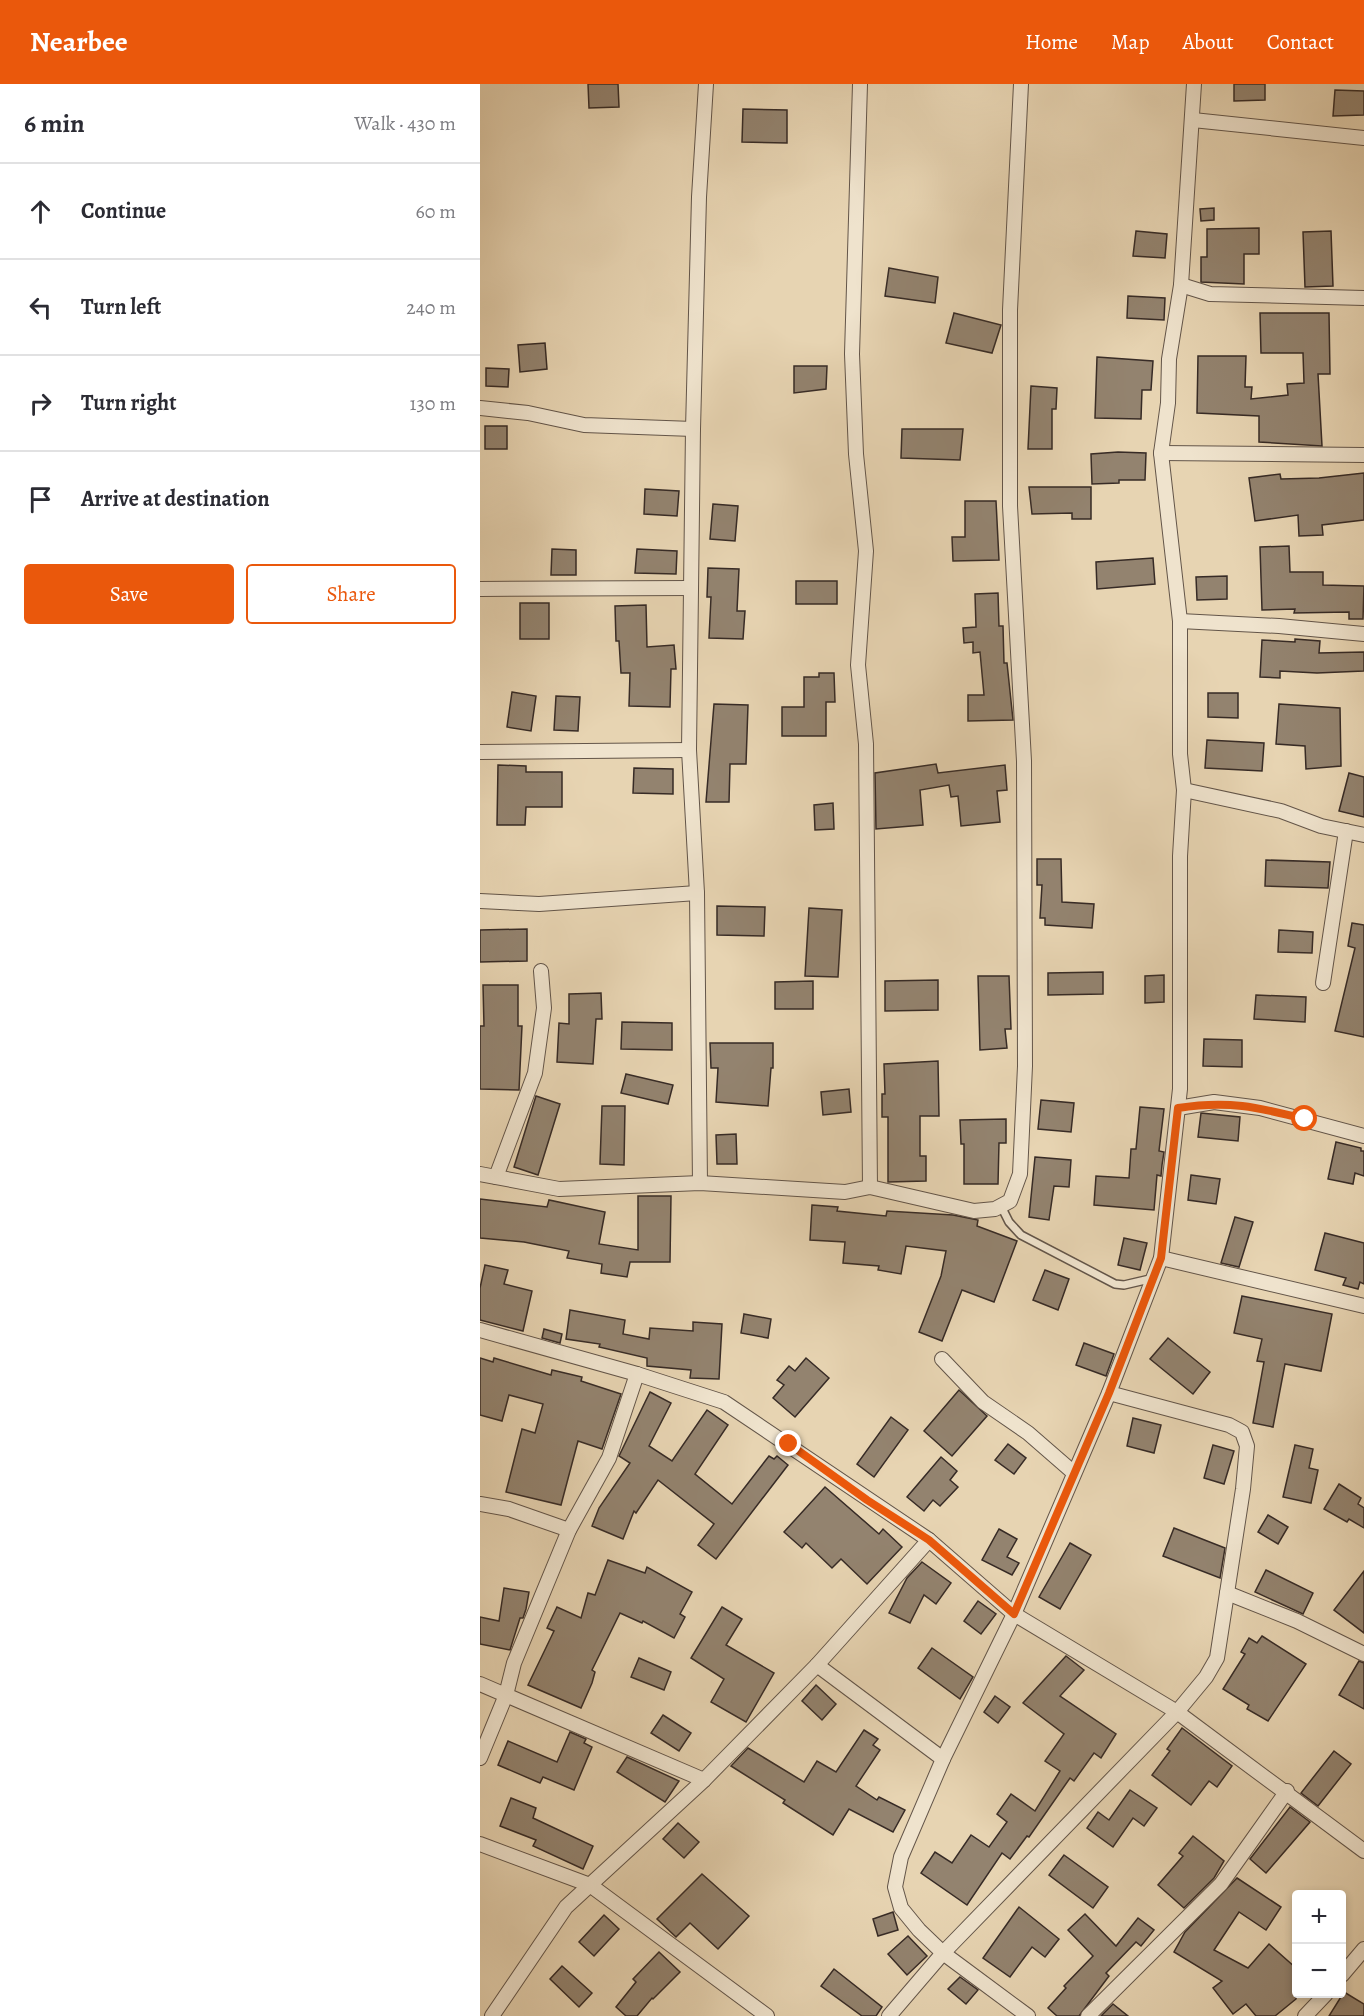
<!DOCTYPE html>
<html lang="en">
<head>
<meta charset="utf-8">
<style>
	:root { --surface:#fff; --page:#f7f7f7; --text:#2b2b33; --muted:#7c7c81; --line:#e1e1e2; --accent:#ea580c }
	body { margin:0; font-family:Alegreya,serif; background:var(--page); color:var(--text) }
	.controls { position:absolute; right:18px; bottom:18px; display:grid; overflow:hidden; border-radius:6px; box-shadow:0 3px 9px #0003 }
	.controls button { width:54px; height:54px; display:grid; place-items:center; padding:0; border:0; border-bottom:2px solid var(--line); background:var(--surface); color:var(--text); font:30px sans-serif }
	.stop { position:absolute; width:18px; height:18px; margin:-14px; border:4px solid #ea580c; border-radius:50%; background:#fff }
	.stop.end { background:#ea580c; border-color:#fff; box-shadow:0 2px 6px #0008 }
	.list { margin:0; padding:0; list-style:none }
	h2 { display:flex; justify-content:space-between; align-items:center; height:78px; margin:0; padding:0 24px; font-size:26px }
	h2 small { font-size:20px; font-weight:400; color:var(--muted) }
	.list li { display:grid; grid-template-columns:39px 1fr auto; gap:18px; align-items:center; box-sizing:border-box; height:96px; padding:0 24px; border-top:2px solid var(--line) }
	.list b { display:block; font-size:22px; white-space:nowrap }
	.list em { font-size:20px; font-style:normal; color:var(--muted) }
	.actions { display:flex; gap:12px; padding:18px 24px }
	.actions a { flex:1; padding:14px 0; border:2px solid var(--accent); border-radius:6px; text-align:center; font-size:21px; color:var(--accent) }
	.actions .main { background:var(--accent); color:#fff }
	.icon { flex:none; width:33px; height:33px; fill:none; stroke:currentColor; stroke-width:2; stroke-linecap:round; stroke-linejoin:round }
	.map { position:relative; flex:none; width:884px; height:1932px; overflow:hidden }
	header { display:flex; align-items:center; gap:36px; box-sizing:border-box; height:84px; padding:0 30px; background:var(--accent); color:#fff }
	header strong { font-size:28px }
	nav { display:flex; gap:33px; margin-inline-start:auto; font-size:21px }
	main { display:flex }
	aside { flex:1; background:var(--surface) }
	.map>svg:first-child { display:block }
	.building { fill:#93836f; stroke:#372b26; stroke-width:1.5 }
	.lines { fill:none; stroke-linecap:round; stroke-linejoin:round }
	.lane-casing { stroke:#635549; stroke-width:10 }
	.street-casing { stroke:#635549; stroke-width:16 }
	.lane { stroke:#efe3cd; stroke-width:7 }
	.street { stroke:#efe3cd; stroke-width:14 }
	.route { stroke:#ea580c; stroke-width:8 }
</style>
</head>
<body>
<header>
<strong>Nearbee</strong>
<nav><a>Home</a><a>Map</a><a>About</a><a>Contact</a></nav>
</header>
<main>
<aside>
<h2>6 min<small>Walk · 430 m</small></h2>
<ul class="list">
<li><svg class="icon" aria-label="ahead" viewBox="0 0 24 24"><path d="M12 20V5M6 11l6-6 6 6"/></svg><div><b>Continue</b></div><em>60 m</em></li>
<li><svg class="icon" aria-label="left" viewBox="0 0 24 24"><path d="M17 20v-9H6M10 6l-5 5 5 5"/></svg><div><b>Turn left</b></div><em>240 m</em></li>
<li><svg class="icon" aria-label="right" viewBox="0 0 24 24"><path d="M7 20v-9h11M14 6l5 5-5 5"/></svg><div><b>Turn right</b></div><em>130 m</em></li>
<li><svg class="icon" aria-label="arrive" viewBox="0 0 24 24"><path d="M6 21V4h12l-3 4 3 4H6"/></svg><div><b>Arrive at destination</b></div></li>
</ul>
<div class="actions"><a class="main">Save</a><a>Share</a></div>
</aside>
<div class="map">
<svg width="884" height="1932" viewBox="0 0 884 1932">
	<rect width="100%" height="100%" fill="#e7d4b2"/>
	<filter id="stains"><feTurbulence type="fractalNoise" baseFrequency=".00333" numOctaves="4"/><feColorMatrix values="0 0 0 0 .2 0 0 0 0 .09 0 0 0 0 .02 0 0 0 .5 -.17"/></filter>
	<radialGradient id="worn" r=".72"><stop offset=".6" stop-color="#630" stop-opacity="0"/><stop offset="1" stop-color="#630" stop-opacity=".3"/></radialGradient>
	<g class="building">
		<polygon points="108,0 138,0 139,23 109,24"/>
		<polygon points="754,0 785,0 785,16 754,17"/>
		<polygon points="855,6 884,7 884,31 853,32"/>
		<polygon points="263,25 307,26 307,59 262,58"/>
		<polygon points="734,124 734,136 721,137 720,125"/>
		<polygon points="779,144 779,170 764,170 764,200 721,198 721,173 727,173 727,145"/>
		<polygon points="656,147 687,150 685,174 653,172"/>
		<polygon points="851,147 853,202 825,203 823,148"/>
		<polygon points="409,184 458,193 455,219 405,212"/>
		<polygon points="648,212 685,214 684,236 647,234"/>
		<polygon points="474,229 521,241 512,269 466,259"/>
		<polygon points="780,229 849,229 850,290 838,290 842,362 779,358 779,332 717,329 718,272 766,272 765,303 772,303 771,315 808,311 807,300 824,299 823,269 781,269"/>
		<polygon points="65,259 67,285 40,288 38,261"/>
		<polygon points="617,273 673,277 671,306 662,306 661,335 615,334"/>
		<polygon points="314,282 347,282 346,305 314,309"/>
		<polygon points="6,284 29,285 28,303 6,302"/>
		<polygon points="551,302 577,304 576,325 572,325 572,365 548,365"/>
		<rect x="5" y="342" width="22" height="23"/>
		<polygon points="422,345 483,345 480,376 421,374"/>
		<polygon points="638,368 666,369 665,396 639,396 639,399 612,400 611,370"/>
		<polygon points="884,389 884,436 842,441 843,451 819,452 818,431 775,437 769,394 800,390 801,395 839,394"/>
		<polygon points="549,403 611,403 611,435 592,435 592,429 552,430"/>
		<polygon points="165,405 199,407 197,432 164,430"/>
		<polygon points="485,417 516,417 519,476 473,477 472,453 485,453"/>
		<polygon points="233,420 258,422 255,457 230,455"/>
		<polygon points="809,462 810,488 843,488 843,501 884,502 883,535 869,535 869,528 814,529 815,525 782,526 780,463"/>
		<polygon points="72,465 96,466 96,491 71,491"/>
		<polygon points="157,465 197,467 196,490 155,489"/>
		<polygon points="673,474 675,500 617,505 616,478"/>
		<polygon points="228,484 259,485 257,527 265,527 263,555 229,554 231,513 227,513"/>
		<polygon points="747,492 747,515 717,516 716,493"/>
		<rect x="316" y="497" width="41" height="23"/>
		<polygon points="518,509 519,542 523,542 524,579 527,579 533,636 488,637 488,611 504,611 500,568 493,569 493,558 484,559 483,544 496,543 495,510"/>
		<rect x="40" y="519" width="29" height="36"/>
		<polygon points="166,521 167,563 194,561 196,585 191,585 190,623 149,622 150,589 141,589 139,557 136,557 135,522"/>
		<polygon points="815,555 840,557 839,569 884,568 884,587 837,589 800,587 800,594 780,593 782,556 815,558"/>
		<polygon points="339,589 354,589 355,618 346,618 346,652 302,652 302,623 324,623 324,593 339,593"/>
		<polygon points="32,608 56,612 51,647 27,643"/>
		<polygon points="728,609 758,609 758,634 728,633"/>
		<polygon points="76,612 100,613 98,647 74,646"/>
		<polygon points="234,620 268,621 266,680 250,680 249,718 226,718"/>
		<polygon points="799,620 860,624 861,682 826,685 825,662 796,660"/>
		<polygon points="727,656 784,659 782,687 725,684"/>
		<polygon points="456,680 458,689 525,681 527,706 517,707 520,738 481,742 478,712 471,713 469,701 440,706 443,741 396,745 395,689"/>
		<polygon points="18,681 46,682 46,688 82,688 82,723 46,723 45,741 17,741"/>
		<polygon points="154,684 193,685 193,710 153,709"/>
		<polygon points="869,689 884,693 884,733 859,727"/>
		<polygon points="353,719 354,745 335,746 334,721"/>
		<polygon points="557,775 581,775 582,818 614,820 612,844 565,841 565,834 560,834 562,801 557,801"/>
		<polygon points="786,776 850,778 848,804 785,802"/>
		<polygon points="237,822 285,823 284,852 237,851"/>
		<polygon points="329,824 362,826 358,893 325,892"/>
		<polygon points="872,839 884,841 884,953 855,947 875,864 868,862"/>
		<polygon points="47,845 47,877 0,878 0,846"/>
		<polygon points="799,846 833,848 832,869 798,868"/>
		<polygon points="623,888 623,910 568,911 568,889"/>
		<polygon points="684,891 684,918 665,919 665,892"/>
		<polygon points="498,892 529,892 531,945 525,945 527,964 500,966"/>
		<polygon points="458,896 458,926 405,927 405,897"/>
		<polygon points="333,897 333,925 295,925 295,898"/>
		<polygon points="3,901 38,901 38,942 42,942 39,1006 0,1005 0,942 4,942"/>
		<polygon points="121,909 122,935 116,935 113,980 77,978 79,939 89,940 89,910"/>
		<polygon points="776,911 826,913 825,938 774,935"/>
		<polygon points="142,938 192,939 192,966 141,965"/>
		<polygon points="724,955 762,956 762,983 723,982"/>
		<polygon points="230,959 293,959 293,984 291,984 288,1022 236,1018 238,984 231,984"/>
		<polygon points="458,977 459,1032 440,1032 440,1072 446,1072 446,1097 408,1098 408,1033 402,1033 402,1010 405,1010 404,980"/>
		<polygon points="146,990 193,1001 188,1020 141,1009"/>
		<polygon points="369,1005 371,1028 343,1031 341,1008"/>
		<polygon points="56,1012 80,1020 58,1091 34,1083"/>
		<polygon points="561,1016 594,1019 591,1048 558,1045"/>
		<polygon points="122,1022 145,1022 144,1081 120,1080"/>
		<polygon points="660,1023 684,1025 679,1067 684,1068 682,1081 681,1092 677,1091 674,1126 614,1121 616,1092 649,1094 651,1065 656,1065"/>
		<polygon points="721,1029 760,1033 758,1057 718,1053"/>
		<polygon points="526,1035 526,1059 519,1059 518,1100 484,1100 484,1060 481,1060 480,1036"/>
		<polygon points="256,1050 257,1080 237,1080 236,1051"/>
		<polygon points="856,1058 881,1064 881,1067 884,1067 884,1092 875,1089 873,1100 848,1095"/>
		<polygon points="555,1073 591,1076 589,1103 574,1102 569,1136 549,1133"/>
		<polygon points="711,1091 740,1095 736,1120 708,1116"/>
		<polygon points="158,1112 191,1112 190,1178 150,1178 147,1193 121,1189 122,1180 87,1174 89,1167 44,1158 0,1154 0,1115 67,1123 69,1116 125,1128 119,1160 158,1166"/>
		<polygon points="332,1121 358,1123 357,1127 406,1132 407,1127 473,1131 498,1136 497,1142 537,1157 514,1218 482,1206 462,1257 439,1248 461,1192 466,1167 426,1162 421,1190 398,1186 399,1182 363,1179 365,1158 330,1156"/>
		<polygon points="755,1133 773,1138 759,1183 741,1179"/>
		<polygon points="845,1149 884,1159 884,1200 880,1198 878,1205 863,1201 866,1194 835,1186"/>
		<polygon points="644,1154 667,1159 660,1186 638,1181"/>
		<polygon points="5,1181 28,1186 24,1200 52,1207 43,1247 0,1236 0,1204"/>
		<polygon points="565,1186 589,1195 578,1226 553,1216"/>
		<polygon points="762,1212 852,1230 841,1287 805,1280 793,1343 773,1339 784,1278 777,1277 782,1255 754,1249"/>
		<polygon points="90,1226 145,1236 143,1250 169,1255 170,1244 213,1247 213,1238 242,1240 239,1295 210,1294 211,1286 167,1282 167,1274 119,1263 120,1260 86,1255"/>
		<polygon points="264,1230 291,1235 288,1254 261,1249"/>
		<polygon points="64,1245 82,1250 80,1259 62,1254"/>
		<polygon points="688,1254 730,1288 713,1310 670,1275"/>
		<polygon points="604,1259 634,1270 626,1292 596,1281"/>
		<polygon points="0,1274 13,1278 14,1274 71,1291 72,1286 102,1293 101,1297 141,1310 122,1365 98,1357 81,1421 26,1408 42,1345 55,1349 63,1320 29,1311 22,1337 0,1331"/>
		<polygon points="326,1274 349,1294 315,1333 293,1314 304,1301 297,1296 309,1282 315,1287"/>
		<polygon points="479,1306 507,1332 472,1372 444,1347"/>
		<polygon points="170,1308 191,1319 169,1362 192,1377 227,1326 248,1341 215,1390 252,1420 289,1372 294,1375 297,1372 308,1381 236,1475 218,1461 234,1440 178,1396 156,1429 154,1427 143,1455 112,1442 119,1424 150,1379 139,1372"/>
		<polygon points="411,1333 428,1346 394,1393 377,1380"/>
		<polygon points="653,1334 681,1341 674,1369 647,1362"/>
		<polygon points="528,1360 546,1374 534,1390 515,1376"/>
		<polygon points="733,1361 754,1367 744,1400 724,1394"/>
		<polygon points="815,1361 833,1365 829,1384 838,1386 831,1419 803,1413"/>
		<polygon points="461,1373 477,1387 470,1396 478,1403 460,1422 453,1416 444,1427 427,1413"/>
		<polygon points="859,1400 881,1414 878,1420 884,1424 884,1444 869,1435 867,1438 844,1425"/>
		<polygon points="345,1403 399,1450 403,1445 422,1463 387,1500 361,1475 352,1484 326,1459 322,1464 304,1448"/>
		<polygon points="788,1431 808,1443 798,1460 778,1448"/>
		<polygon points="694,1444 745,1464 740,1494 683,1472"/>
		<polygon points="519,1445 537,1455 527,1473 539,1479 532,1491 502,1476"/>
		<polygon points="590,1459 611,1471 580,1525 559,1513"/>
		<polygon points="128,1476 165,1489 167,1483 212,1508 200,1530 205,1533 194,1554 163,1537 162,1539 140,1529 112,1586 115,1588 112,1599 101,1624 48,1601 74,1547 67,1544 77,1523 101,1534 108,1509 115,1511"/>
		<polygon points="442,1478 471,1499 456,1520 444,1511 430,1539 409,1529 427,1494"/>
		<polygon points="786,1486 833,1509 823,1530 775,1508"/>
		<polygon points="884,1487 884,1549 854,1526"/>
		<polygon points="24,1504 49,1508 46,1525 43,1534 40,1534 30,1566 0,1560 0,1533 19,1537"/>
		<polygon points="498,1517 516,1530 501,1550 484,1537"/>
		<polygon points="242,1523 262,1535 246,1561 294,1589 266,1638 231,1618 244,1595 211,1574"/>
		<polygon points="782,1552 826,1580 788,1637 767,1625 769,1621 743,1605 765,1570 761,1568 769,1554 777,1559"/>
		<polygon points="452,1564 493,1593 480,1615 438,1584"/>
		<polygon points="586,1572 604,1586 580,1612 636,1650 621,1674 614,1669 594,1697 590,1694 549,1753 547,1752 530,1775 522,1769 487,1821 441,1789 455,1768 472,1779 491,1751 509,1763 527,1738 517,1730 531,1710 555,1727 580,1687 565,1677 584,1650 543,1619"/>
		<polygon points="159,1574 191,1588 184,1606 151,1593"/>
		<polygon points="879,1577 884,1579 884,1625 859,1611"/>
		<polygon points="336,1601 356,1620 342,1636 322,1617"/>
		<polygon points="515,1612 530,1623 518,1639 504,1628"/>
		<polygon points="183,1631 211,1649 199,1667 171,1649"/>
		<polygon points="702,1644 752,1682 737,1703 729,1697 711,1721 672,1691 690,1667 687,1665"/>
		<polygon points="384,1646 398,1655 393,1661 400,1666 376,1702 397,1716 399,1713 425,1726 413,1748 369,1725 353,1751 303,1719 305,1716 251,1682 268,1664 324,1698 337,1677 356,1688"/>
		<polygon points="90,1648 106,1655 104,1659 112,1663 94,1706 63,1693 60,1699 18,1681 28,1657 77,1678"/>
		<polygon points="854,1667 871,1680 838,1722 821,1709"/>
		<polygon points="147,1673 199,1697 185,1718 137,1688"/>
		<polygon points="650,1706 677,1724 664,1742 653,1734 633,1763 607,1744 618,1728 629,1736"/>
		<polygon points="31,1714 56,1724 53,1734 113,1762 103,1785 53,1762 56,1756 20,1742"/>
		<polygon points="810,1723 830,1738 786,1789 770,1775"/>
		<polygon points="198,1739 219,1758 204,1774 183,1755"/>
		<polygon points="713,1752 744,1777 734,1794 704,1824 678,1801 703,1772 699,1769"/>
		<polygon points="584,1771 628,1803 613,1824 569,1791"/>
		<polygon points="222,1790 269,1832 238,1865 210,1839 196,1853 177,1835"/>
		<polygon points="757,1794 801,1823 786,1846 759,1828 734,1866 768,1884 789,1860 816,1884 816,1915 795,1932 776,1932 766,1920 753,1930 733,1904 742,1897 694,1868 705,1848"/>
		<polygon points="539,1823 579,1855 565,1873 552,1863 530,1893 503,1874"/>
		<polygon points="413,1828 418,1846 398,1852 393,1835"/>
		<polygon points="605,1830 636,1862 658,1834 674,1846 661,1862 656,1858 626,1889 629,1892 599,1932 577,1932 568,1924 586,1904 584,1902 613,1872 588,1846"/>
		<polygon points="124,1831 139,1845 114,1872 99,1858"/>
		<polygon points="428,1852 447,1872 427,1891 408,1870"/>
		<polygon points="179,1868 200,1888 173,1915 172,1914 157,1932 146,1932 136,1923 156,1898 153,1895"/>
		<polygon points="82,1882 112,1909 99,1923 70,1895"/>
		<polygon points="354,1885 402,1923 396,1932 382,1932 341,1902"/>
		<polygon points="480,1893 498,1906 486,1920 468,1905"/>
		<polygon points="864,1908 884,1920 884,1932 849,1932"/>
		<polygon points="633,1920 648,1932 621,1932"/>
	</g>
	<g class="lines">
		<defs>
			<polyline id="lane" points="521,1122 529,1138 541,1151 635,1200 644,1201 674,1194"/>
			<g id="street">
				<polyline points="380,0 372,270 376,370 386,467 378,581 386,660 390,1103"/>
				<polyline points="713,36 884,54"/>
				<polyline points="701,201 730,210 884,214"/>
				<polyline points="0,324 48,329 104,341 213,345"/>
				<polyline points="681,369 884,371"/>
				<polyline points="0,505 211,504"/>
				<polyline points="700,537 799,542 884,550"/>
				<polyline points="0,668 209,666"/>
				<polyline points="704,706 801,727 841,742 884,751"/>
				<polyline points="0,817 59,820 217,809"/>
				<polyline points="843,899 866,747"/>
				<polyline points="698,1024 734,1018 780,1024 884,1052"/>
				<polyline points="0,1090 79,1105 220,1099 365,1108 390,1103 494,1127 515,1125 530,1117 540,1090 545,982 544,677 530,422 530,226 541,0"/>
				<polyline points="16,1093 55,989 64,924 61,887"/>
				<polyline points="220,1099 217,809 209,666 213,345 219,113 226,0"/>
				<polyline points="681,1174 884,1222"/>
				<polyline points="0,1246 157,1290 244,1318 449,1456 534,1530 697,1628 884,1767"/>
				<polyline points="462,1275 503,1318 548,1349 594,1389"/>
				<polyline points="0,1420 29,1425 89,1446"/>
				<polyline points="747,1509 817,1537 884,1570"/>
				<polyline points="337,1581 463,1675"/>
				<polyline points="0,1600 224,1696"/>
				<polyline points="0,1674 26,1611 34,1579 89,1446 129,1374 157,1290"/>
				<polyline points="0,1760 110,1801 287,1932"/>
				<polyline points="862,1891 884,1865"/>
				<polyline points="12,1932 86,1823 224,1696 337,1581 449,1456"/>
				<polyline points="409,1932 463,1869 697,1628 726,1593 737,1574 763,1405 767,1362 762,1348 749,1341 629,1309"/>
				<polyline points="548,1932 463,1869 439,1846 421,1824 415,1803 421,1773 463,1675 534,1530 629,1309 681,1174 700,1005 700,772 704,706 700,670 700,537 681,369 688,319 689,275 701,201 714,0"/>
				<polyline points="608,1932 741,1800 807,1707"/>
				<polyline points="825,1932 846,1910"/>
			</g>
		</defs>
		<use href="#lane" class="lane-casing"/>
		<use href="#street" class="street-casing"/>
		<use href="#lane" class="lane"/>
		<use href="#street" class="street"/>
	</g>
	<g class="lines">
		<path class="route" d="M309,1360L387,1416L449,1456L534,1530L629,1309L681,1174L698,1024C748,1016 777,1023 825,1035"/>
	</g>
	<rect width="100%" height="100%" filter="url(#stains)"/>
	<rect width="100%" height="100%" fill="url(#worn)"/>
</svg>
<div class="controls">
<button>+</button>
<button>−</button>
</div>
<div class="stop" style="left:825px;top:1035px"></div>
<div class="stop end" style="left:309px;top:1360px"></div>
</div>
</main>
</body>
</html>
